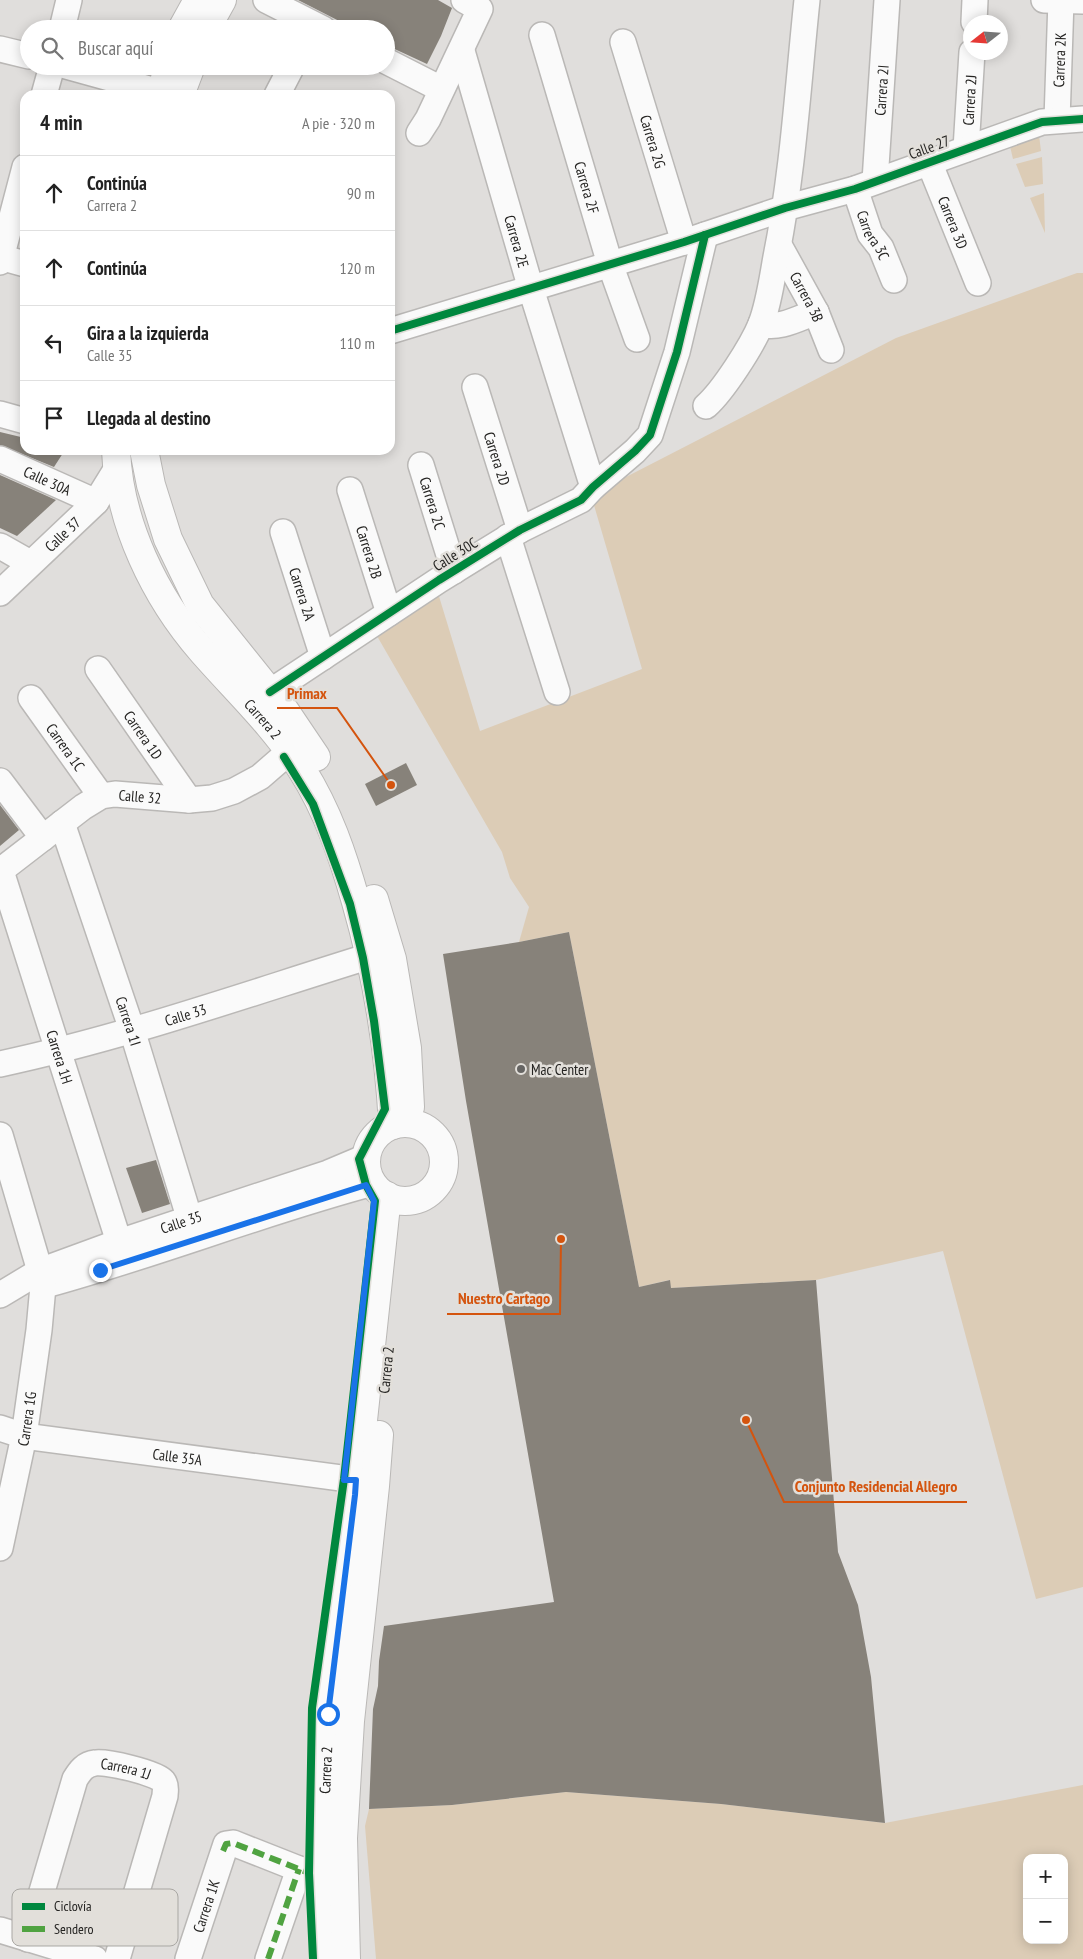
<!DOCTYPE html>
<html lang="es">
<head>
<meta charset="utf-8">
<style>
	:root { --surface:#fff; --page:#f2f2f2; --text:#222; --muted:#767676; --line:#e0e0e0 }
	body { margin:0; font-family:"PT Sans Narrow",sans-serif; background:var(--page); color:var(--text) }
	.controls { position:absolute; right:15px; bottom:15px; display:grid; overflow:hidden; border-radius:10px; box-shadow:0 2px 12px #0003 }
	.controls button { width:45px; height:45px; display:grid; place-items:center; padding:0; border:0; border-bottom:1px solid var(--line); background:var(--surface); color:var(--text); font:25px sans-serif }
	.compass { position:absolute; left:963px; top:15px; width:45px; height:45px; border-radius:50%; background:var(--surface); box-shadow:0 2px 12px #0003; rotate:253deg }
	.stop { position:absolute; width:15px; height:15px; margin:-11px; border:4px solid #1a73e8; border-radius:50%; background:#fff }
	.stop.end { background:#1a73e8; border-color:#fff; box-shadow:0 1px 5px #0008 }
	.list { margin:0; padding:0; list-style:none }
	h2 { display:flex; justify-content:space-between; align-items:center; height:65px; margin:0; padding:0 20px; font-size:21px }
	h2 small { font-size:16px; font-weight:400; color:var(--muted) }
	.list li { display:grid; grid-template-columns:32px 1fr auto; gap:15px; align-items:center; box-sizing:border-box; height:75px; padding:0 20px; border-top:1px solid var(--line) }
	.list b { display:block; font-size:19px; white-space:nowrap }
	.list p { margin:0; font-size:16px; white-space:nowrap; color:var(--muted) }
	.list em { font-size:16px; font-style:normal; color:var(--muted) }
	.icon { flex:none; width:28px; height:28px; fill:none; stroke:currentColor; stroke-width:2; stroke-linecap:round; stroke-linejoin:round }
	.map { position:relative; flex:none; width:1083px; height:1959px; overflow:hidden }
	.search { position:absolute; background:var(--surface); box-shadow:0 2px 12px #0003; left:20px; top:20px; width:375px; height:55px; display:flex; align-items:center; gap:12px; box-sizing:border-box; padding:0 18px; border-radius:28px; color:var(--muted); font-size:19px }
	.panel { position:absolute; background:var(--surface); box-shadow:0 2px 12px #0003; left:20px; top:90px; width:375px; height:365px; border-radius:15px }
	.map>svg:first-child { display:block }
	.green { fill:#dcccb6; fill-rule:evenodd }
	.building { fill:#87827a }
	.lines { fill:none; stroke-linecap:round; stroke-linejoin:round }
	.minor-casing { stroke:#bab8b6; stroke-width:28 }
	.major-casing { stroke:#bab8b6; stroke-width:30 }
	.minor { stroke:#fafafa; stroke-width:25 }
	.major { stroke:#fafafa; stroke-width:28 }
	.quiet { stroke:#50a341; stroke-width:6; stroke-dasharray:12 6; stroke-linecap:butt }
	.cycleway-casing { stroke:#e2dfda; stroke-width:11 }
	.cycleway { stroke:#00873e; stroke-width:8 }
	.route { stroke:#1a73e8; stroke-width:6 }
	.poi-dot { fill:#666563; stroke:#e2dfda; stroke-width:2 }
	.labels { text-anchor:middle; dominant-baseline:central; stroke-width:5; stroke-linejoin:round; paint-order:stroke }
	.street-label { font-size:15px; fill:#252422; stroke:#e2dfda }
	.poi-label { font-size:15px; fill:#252422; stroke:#e2dfda; text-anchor:start }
	.key { fill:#e2dfda; stroke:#a9a7a3; stroke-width:1 }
	.key-label { font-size:14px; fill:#252422 }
	.leader { fill:none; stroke:#d4540e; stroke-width:2 }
	.callout-dot { fill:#d4540e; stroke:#e2dfda; stroke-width:2 }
	.callout-label { font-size:16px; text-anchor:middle; font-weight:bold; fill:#d4540e; stroke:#e2dfda; stroke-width:5; stroke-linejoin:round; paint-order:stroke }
</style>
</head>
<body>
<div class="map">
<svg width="1083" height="1959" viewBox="0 0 1083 1959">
	<rect width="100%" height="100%" fill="#e0dedc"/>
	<g class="green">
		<polygon points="1039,135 1041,151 1013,159 1009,142"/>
		<polygon points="1042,157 1043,184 1025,187 1016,164"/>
		<polygon points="1044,193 1045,233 1030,198"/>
		<polygon points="1077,273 1083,273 1083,1587 1036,1599 943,1251 816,1280 671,1288 669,1280 639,1287 569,932 519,942 529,907 510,878 502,852 377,636 438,593 480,731 642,669 591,495 896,338"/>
		<path d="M1083,1785V1959H376L365,1826L369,1809L452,1805L566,1792L721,1804L885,1823ZM1027,1858H1064V1940H1027Z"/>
	</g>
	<g class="building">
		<polygon points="298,0 438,0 452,8 441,36 427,64 386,45 386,29 345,29 347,25"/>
		<polygon points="0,432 25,438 25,450 65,450 54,467 0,445"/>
		<polygon points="0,475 56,500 17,536 0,528"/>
		<polygon points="406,763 417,785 376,806 365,784"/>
		<polygon points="0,805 19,830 0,846"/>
		<polygon points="569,932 639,1287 670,1280 671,1288 816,1280 838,1552 858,1605 871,1677 885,1823 721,1804 566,1792 452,1805 369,1809 373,1709 378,1686 379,1661 384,1626 554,1602 466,1101 443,954 519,942"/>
		<polygon points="156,1160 170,1204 142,1213 126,1168"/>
	</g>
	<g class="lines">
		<defs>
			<g id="minor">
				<polyline points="266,0 323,29"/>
				<polyline points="1044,0 1083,1"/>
				<polyline points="974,22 975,0"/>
				<polyline points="62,29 69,0"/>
				<path id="s1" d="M542,35L610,264L637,339"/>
				<path id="s2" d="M623,42L684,242"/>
				<polyline points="0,49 29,56"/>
				<path id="s3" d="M462,51L531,289L593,487"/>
				<polyline points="386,61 441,89"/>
				<polyline points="66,66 160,92"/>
				<polyline points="44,95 52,66"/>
				<polyline points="277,95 292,66"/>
				<path id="s4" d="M1057,120L1061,0"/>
				<polyline points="419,133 428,119 480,9 464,0"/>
				<path id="s5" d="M966,149L972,52"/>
				<path id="s6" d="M929,162L978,283"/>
				<path id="s7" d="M875,181L887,0"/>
				<path id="s8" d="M855,189L870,234L881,248L894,280"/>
				<path id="s9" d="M779,245L816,312L831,350"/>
				<polyline points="0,257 25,264"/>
				<polyline points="0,262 25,167"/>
				<path d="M761,324C778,330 799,318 816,312"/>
				<polyline points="390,331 684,242 785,208 855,189 1042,122 1083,119"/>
				<path id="s10" d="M475,387L520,530"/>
				<path d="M706,406C723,391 752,346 761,324C769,303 772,279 776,257C793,173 798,85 807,0"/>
				<polyline points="0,414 25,421"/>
				<path id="s11" d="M0,459L96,502"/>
				<path id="s12" d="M421,465L454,571"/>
				<path id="s13" d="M350,490L389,613"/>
				<path id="s14" d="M283,532L323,657"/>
				<polyline points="508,537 557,692"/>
				<polyline points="0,546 30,563"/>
				<path id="s15" d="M0,593L96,502L117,468"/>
				<path id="s16" d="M98,669L189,800"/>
				<polyline points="270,692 439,580 520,530 581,500 593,487 635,451 650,435 677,352 705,235"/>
				<path id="s17" d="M31,698L101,796"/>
				<polyline points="0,781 43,838"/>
				<path id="s18" d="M62,823L132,1030L190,1220"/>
				<path id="s19" d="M0,871L83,807L101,796L115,794L189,800L212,798L234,791L260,777L290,751"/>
				<path id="s20" d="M1,871L119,1242"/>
				<path id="s21" d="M0,1064C126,1037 247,994 370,956"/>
				<polyline points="0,1135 40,1271"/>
				<path d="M49,1284C158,1254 264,1212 373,1183"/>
				<path id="s22" d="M0,1295L40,1271L119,1242L328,1173L366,1157"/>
				<path id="s23" d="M0,1428L24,1436L356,1480"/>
				<path id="s24" d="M0,1548L24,1436L39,1330L43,1286"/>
				<polyline points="0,1930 95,1959"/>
				<path id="s25" d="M28,1939L75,1779C80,1771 85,1764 95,1763C106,1761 157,1773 163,1781C167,1786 165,1791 165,1796L117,1959"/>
				<path id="s26" d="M188,1959L226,1844L233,1843L309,1873"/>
				<polyline points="268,1959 299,1869"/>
			</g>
			<g id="major">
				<polyline points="182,29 198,0"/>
				<polyline points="206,29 222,0"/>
				<polyline points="160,95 169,66"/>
				<polyline points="180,95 191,66"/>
				<path id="s27" d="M116,450C119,523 155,597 202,651C236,690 275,726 302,770C328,811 343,856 356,902C377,975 389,1049 393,1125"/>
				<polyline points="144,450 151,485 168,539 200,605 285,711 316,757"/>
				<polyline points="374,899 392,959 407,1048 410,1107"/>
				<circle cx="405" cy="1162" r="39"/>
				<path id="s28" d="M326,1959L322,1838L328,1713L355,1495L387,1196"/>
				<polyline points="346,1959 343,1838 350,1721 375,1486 379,1435"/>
			</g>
		</defs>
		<use href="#minor" class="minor-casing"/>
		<use href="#major" class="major-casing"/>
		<use href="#minor" class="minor"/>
		<use href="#major" class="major"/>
		<g class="quiet">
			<polyline points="223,1851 226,1844 233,1843 309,1873"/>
			<polyline points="268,1959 299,1869"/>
		</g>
		<defs>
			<g id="cycleway">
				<polyline points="390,331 684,242 785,208 855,189 1042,122 1083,119"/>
				<polyline points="270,692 439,580 520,530 581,500 593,487 635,451 650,435 677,352 705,235"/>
				<polyline points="284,757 313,804 350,904 363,958 374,1021 385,1109 359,1159 366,1185 375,1201 344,1479 312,1708 309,1873 313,1959"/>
			</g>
		</defs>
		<use href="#cycleway" class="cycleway-casing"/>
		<use href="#cycleway" class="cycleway"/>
	</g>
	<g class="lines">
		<polyline class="route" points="100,1270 366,1185 374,1201 344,1480 356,1480 355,1495 328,1714"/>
	</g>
	<circle class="poi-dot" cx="521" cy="1069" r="5"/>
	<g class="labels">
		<g class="street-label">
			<text stroke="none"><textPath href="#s4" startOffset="60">Carrera 2K</textPath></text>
			<text stroke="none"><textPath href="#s7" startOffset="91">Carrera 2I</textPath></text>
			<text stroke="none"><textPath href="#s5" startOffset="49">Carrera 2J</textPath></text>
			<text stroke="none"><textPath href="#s2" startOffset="104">Carrera 2G</textPath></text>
			<text transform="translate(929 147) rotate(-20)">Calle 27</text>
			<text stroke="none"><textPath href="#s1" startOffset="159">Carrera 2F</textPath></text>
			<text stroke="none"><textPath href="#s6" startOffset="65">Carrera 3D</textPath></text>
			<text stroke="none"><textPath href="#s8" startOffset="50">Carrera 3C</textPath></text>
			<text stroke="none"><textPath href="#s3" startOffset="198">Carrera 2E</textPath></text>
			<text stroke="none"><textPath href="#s9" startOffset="59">Carrera 3B</textPath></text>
			<text stroke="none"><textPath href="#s10" startOffset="75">Carrera 2D</textPath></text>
			<text stroke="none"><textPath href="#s11" startOffset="52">Calle 30A</textPath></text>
			<text stroke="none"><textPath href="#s12" startOffset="40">Carrera 2C</textPath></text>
			<text stroke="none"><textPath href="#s15" startOffset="86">Calle 37</textPath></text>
			<text stroke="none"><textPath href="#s13" startOffset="65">Carrera 2B</textPath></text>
			<text transform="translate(455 554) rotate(-32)">Calle 30C</text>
			<text stroke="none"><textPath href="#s14" startOffset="65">Carrera 2A</textPath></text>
			<text stroke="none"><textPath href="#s27" startOffset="314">Carrera 2</textPath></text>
			<text stroke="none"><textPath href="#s16" startOffset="80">Carrera 1D</textPath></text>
			<text stroke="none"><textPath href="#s17" startOffset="60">Carrera 1C</textPath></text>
			<text stroke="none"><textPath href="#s19" startOffset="165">Calle 32</textPath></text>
			<text stroke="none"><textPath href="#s21" startOffset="192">Calle 33</textPath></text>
			<text stroke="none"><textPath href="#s18" startOffset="209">Carrera 1I</textPath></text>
			<text stroke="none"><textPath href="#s20" startOffset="195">Carrera 1H</textPath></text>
			<text stroke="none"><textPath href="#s22" startOffset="196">Calle 35</textPath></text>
			<text transform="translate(386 1370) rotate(-84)">Carrera 2</text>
			<text stroke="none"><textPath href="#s24" startOffset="132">Carrera 1G</textPath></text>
			<text stroke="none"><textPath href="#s23" startOffset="180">Calle 35A</textPath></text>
			<text stroke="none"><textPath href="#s25" startOffset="225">Carrera 1J</textPath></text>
			<text stroke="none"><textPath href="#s28" startOffset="189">Carrera 2</textPath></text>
			<text stroke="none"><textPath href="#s26" startOffset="56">Carrera 1K</textPath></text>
		</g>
		<g class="poi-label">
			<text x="531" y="1069">Mac Center</text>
		</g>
	</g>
	<rect x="12" y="1889" width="166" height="57" rx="8" class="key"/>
	<rect x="22" y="1903" width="23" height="7" fill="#00873e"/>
	<rect x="22" y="1926" width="23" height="6" fill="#50a341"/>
	<g class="key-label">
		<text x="54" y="1911">Ciclovía</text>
		<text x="54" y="1934">Sendero</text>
	</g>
	<path class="leader" d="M391 785L337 708H277M561 1239L560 1314H447M746 1420L784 1502H967"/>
	<g class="callout-dot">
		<circle cx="391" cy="785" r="5"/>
		<circle cx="561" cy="1239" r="5"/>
		<circle cx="746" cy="1420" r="5"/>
	</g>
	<g class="callout-label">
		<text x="307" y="699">Primax</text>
		<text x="504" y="1304">Nuestro Cartago</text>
		<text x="876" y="1492">Conjunto Residencial Allegro</text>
	</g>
</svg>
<div class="controls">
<button>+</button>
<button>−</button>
</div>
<svg class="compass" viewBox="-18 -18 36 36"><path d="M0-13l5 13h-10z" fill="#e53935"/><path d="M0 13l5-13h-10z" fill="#767676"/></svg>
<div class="stop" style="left:328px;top:1714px"></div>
<div class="stop end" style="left:100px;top:1270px"></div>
<div class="search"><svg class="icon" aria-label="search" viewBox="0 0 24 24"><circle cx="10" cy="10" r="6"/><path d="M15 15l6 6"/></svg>Buscar aquí</div>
<section class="panel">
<h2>4 min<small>A pie · 320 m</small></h2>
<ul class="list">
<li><svg class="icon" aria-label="ahead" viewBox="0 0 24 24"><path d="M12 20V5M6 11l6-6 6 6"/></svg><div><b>Continúa</b><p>Carrera 2</p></div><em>90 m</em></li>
<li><svg class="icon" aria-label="ahead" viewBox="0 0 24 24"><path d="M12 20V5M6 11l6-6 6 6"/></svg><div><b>Continúa</b></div><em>120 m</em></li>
<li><svg class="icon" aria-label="left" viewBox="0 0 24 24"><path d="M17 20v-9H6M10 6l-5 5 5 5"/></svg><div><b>Gira a la izquierda</b><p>Calle 35</p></div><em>110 m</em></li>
<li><svg class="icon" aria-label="arrive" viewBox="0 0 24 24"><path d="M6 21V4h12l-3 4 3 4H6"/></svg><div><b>Llegada al destino</b></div></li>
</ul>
</section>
</div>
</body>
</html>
